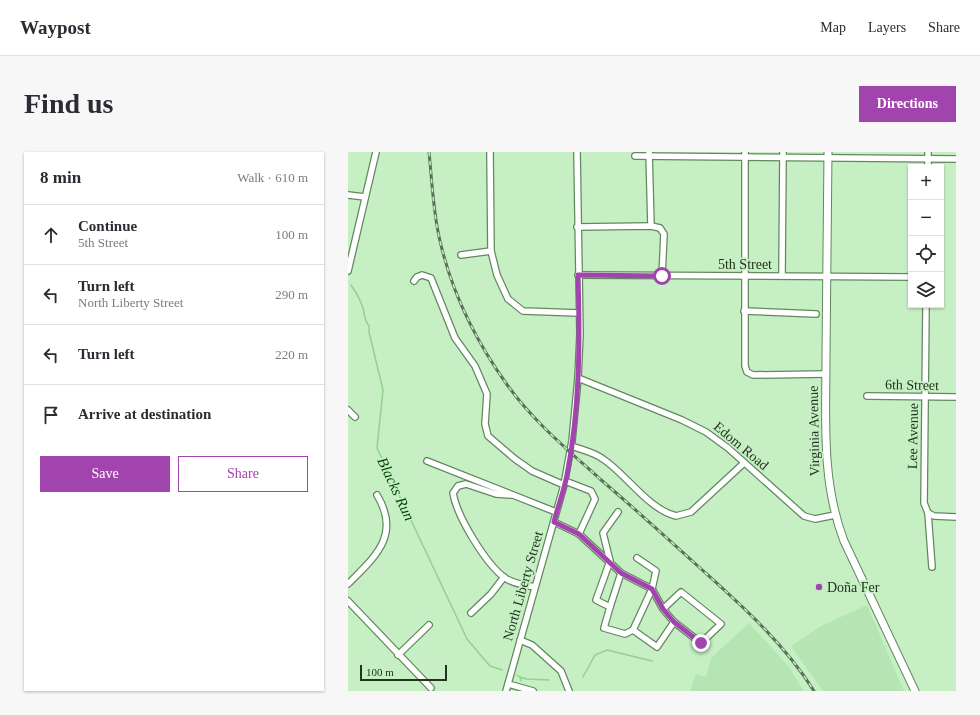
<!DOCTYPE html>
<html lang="en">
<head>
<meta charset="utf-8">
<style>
	:root { --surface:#fff; --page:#f7f7f7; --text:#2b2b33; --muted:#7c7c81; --line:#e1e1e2; --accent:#a244ad }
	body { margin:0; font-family:"Times New Roman",serif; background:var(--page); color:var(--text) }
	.controls { position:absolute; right:12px; top:12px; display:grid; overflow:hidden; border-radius:0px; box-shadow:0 1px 3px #0004 }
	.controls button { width:36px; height:36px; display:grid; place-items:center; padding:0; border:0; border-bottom:1px solid var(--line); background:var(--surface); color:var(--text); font:20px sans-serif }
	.scale { position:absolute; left:12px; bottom:10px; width:87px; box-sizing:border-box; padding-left:4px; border:2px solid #223321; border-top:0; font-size:11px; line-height:14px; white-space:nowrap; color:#223321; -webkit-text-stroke:3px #c6f0c3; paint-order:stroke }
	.stop { position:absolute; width:12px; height:12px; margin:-9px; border:3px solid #a244ad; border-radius:50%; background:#fff }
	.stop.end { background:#a244ad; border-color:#fff; box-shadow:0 1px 4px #0008 }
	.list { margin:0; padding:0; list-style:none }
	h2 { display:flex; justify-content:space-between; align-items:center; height:52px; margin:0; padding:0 16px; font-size:17px }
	h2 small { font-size:13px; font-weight:400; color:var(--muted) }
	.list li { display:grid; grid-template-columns:26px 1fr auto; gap:12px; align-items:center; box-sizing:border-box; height:60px; padding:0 16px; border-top:1px solid var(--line) }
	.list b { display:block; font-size:15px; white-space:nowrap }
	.list p { margin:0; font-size:13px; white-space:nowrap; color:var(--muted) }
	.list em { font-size:13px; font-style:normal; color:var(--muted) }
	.actions { display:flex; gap:8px; padding:12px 16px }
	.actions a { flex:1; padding:9px 0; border:1px solid var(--accent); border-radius:0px; text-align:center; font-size:14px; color:var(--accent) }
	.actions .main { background:var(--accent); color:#fff }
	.icon { flex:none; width:22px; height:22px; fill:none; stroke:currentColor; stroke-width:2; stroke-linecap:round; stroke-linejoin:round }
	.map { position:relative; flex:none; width:608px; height:539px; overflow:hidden; border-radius:0px }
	header { display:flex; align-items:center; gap:24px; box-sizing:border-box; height:56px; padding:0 20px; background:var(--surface); border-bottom:1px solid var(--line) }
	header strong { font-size:19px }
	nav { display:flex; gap:22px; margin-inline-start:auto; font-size:14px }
	.intro { display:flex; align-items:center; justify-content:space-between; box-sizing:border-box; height:96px; padding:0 24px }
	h1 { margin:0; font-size:28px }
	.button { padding:10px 18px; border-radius:0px; background:var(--accent); color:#fff; font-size:14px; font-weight:700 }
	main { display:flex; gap:24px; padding:0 24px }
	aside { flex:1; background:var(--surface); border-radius:0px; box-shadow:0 1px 3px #0004 }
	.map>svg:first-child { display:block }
	.built { fill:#b5e5b2 }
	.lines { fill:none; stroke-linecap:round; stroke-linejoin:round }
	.stream { stroke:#94d091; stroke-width:1.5 }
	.minor-casing { stroke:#62885f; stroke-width:8 }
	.major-casing { stroke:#62885f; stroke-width:9 }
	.minor { stroke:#fff; stroke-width:5.5 }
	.major { stroke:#fff; stroke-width:7 }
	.rail-casing { stroke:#587257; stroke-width:3 }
	.rail { stroke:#c6f0c3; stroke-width:1.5; stroke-dasharray:4.5; stroke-linecap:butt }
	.route { stroke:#a244ad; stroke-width:5 }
	.poi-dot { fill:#a244ad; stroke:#c6f0c3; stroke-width:1.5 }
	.labels { text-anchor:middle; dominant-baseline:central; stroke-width:3.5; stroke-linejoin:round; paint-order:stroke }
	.street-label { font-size:14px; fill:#223321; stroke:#c6f0c3 }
	.poi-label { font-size:14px; fill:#223321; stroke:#c6f0c3; text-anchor:start }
	.water-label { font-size:15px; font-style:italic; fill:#044507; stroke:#c6f0c3 }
</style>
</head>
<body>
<header>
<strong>Waypost</strong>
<nav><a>Map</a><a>Layers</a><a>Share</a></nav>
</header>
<div class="intro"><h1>Find us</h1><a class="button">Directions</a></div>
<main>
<aside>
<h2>8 min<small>Walk · 610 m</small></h2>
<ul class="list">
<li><svg class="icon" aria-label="ahead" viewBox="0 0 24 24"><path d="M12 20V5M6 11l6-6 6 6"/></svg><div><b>Continue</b><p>5th Street</p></div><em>100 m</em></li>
<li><svg class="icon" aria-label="left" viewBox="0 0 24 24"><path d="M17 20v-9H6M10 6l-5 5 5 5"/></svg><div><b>Turn left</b><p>North Liberty Street</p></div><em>290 m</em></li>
<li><svg class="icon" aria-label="left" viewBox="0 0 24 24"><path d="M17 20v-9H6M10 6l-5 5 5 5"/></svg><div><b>Turn left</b></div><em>220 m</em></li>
<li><svg class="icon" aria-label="arrive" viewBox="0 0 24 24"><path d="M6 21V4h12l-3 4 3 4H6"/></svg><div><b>Arrive at destination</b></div></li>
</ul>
<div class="actions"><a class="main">Save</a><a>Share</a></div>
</aside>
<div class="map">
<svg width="608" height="539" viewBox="0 0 608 539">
	<rect width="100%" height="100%" fill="#c6f0c3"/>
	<g class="built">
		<polygon points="519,453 556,539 475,539 443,494 475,473"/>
		<polygon points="401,471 441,515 456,539 342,539 348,522 358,525 363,506"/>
	</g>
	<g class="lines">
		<g class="stream">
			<path d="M3,133C8,140 12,147 15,156C17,163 16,168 21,174V180L35,238L29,296L119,487L142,514L154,518"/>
			<polyline points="169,523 172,525 173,529"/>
			<polyline points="172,525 178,527 201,528"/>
			<polyline points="235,525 247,503 259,498 304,509"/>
		</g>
		<defs>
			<g id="minor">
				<polyline points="142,0 143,99 149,123 160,147 175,159 231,161"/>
				<polyline points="301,0 303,74"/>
				<polyline points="397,0 397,214 399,220 405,223 478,222"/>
				<polyline points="287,4 608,7"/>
				<polyline points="580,15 580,0"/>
				<polyline points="0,43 17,45"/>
				<polyline points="229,75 303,74 312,76 316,82 314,124"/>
				<polyline points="113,103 143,99"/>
				<polyline points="0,119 28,0"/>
				<polyline points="230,123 563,125"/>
				<polyline points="434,124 435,0"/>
				<polyline points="66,129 69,125 74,123 83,126 107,186 127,214 139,242 137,272 140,284 167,307 184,319 216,333"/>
				<polyline points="578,153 576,351 580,361 584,415"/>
				<polyline points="396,159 468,162"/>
				<polyline points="230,226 334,268 358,280 380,296 456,364 467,367 487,363"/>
				<polyline points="519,244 608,245"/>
				<polyline points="0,258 7,265"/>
				<path d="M224,294C234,298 246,300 255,307C278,322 300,357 328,364L343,360L396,311"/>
				<polyline points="79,309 208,360"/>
				<polyline points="217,329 243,339 247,347 231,382"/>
				<path d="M164,343L148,342L118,332L110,334L105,341C109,365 138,412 157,426C166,432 177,433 187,435"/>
				<polyline points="270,360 255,381 262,409 248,448 262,455 273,421"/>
				<polyline points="580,361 586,364 608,365"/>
				<polyline points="206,370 231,382 273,421 304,437 315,457 326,470 353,491 373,472 333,440 315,457"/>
				<path d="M0,432C28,404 53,383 29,343"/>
				<polyline points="0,449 83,536"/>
				<polyline points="262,455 256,476 277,482 285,478 309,495 326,470"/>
				<polyline points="123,461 143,442 156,425"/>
				<polyline points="285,478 304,437 308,419 289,406"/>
				<polyline points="172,488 184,493 213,519 221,539"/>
				<polyline points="50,503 81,473"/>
				<polyline points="160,532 185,539"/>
				<polyline points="158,539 216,333 224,289 230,226 232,182 229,0"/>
			</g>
			<path id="major" d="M480,0C479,68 479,136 478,203C478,267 473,329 496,389L567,539"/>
		</defs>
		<use href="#minor" class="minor-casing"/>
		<use href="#major" class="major-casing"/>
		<use href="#minor" class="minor"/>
		<use href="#major" class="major"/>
		<defs>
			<path id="rail" d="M81,0C84,29 85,60 92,89C104,141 129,191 160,234C185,269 220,298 252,327C286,356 319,386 352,416C394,454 436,491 466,539"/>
		</defs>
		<use href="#rail" class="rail-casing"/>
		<use href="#rail" class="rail"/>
	</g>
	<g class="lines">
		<path class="route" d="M314,124L230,123C232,190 232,257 219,323C216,339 210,354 206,370L231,382L273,421L304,437L315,457L326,470L353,491"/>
	</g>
	<circle class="poi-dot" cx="471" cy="435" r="4"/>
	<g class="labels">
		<g class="street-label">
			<text x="397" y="112">5th Street</text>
			<text transform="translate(564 233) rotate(1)">6th Street</text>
			<text transform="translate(466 279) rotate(-91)">Virginia Avenue</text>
			<text transform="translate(565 284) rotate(-89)">Lee Avenue</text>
			<text transform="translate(393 294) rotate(40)">Edom Road</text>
			<text transform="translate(175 434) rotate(-74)">North Liberty Street</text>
		</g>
		<g class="poi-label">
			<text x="479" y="435">Doña Fer</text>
		</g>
		<g class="water-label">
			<text transform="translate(48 337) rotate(65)">Blacks Run</text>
		</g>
	</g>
</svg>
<div class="controls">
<button>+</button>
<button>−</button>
<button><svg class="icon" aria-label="locate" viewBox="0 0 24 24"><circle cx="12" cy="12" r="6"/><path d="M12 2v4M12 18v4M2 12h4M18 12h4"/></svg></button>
<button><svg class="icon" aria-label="layers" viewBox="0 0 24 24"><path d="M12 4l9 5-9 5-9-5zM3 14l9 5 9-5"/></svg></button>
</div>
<div class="scale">100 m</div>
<div class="stop" style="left:314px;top:124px"></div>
<div class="stop end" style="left:353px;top:491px"></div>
</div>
</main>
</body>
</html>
